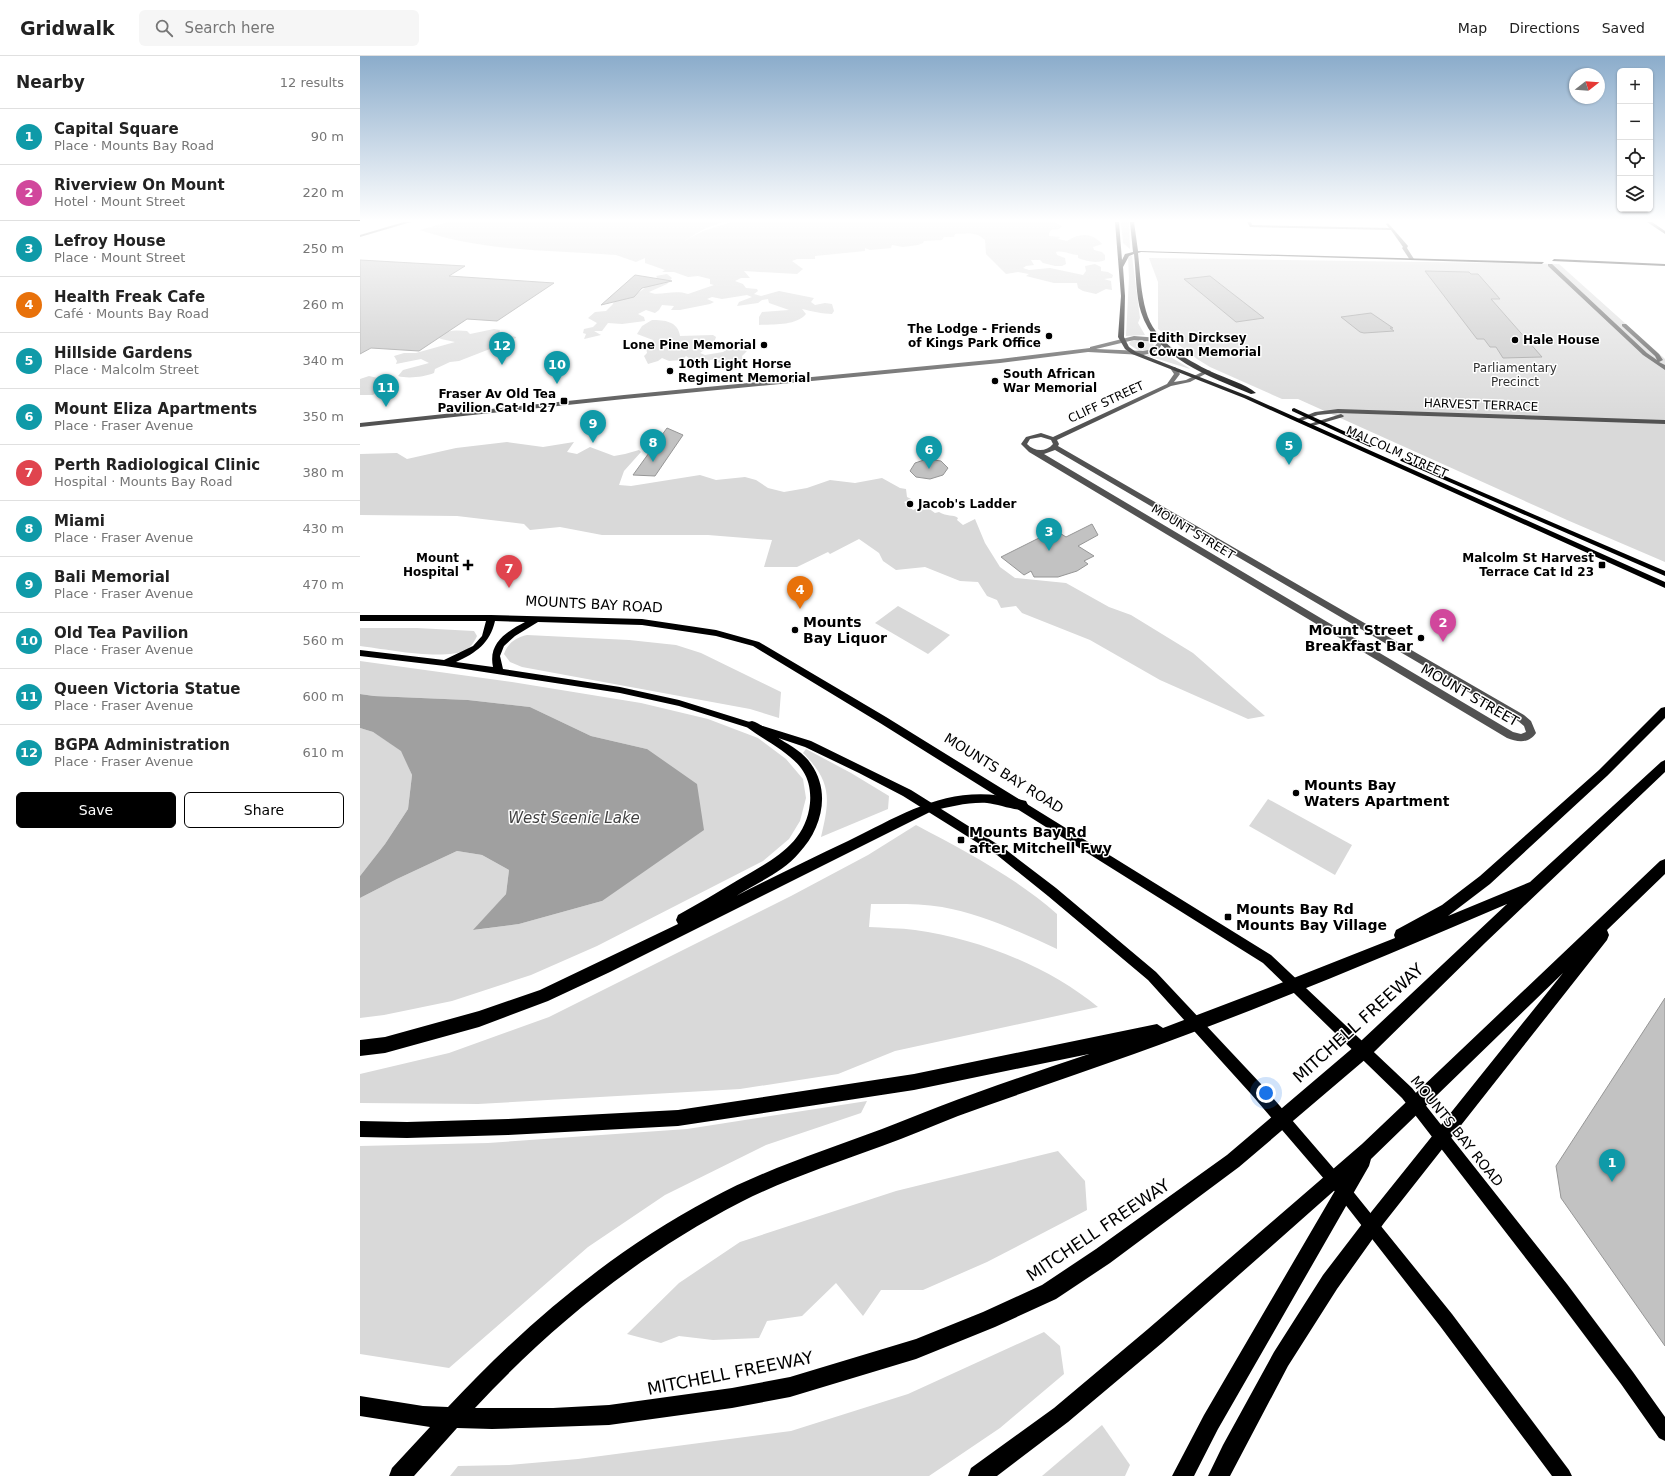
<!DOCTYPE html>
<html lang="en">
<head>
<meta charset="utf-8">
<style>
	:root { --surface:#fff; --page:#f6f6f6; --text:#222; --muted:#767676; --line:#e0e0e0; --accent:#000 }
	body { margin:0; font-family:"DejaVu Sans",sans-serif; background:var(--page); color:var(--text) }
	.controls { position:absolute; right:12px; top:12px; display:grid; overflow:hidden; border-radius:6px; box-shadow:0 1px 3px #0004 }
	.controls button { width:36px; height:36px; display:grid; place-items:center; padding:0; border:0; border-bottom:1px solid var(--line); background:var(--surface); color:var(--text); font:20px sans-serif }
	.compass { position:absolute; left:1209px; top:12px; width:36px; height:36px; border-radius:50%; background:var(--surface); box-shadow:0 1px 3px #0004; rotate:73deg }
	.you { position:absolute; left:906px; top:1037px; width:14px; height:14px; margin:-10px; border:3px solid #fff; border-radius:50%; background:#1a73e8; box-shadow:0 0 0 6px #1a73e833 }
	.badge { display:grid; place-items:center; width:26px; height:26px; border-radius:50%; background:var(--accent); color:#fff; font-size:13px; font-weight:700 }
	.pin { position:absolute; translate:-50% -33px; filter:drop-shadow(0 1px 2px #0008) }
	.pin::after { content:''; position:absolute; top:21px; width:14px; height:12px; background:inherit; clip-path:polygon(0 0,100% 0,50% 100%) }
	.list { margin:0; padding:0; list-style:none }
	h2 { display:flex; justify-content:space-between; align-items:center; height:52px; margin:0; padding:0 16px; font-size:17px }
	h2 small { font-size:13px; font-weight:400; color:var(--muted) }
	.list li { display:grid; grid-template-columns:26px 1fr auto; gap:12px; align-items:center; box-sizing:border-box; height:56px; padding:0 16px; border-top:1px solid var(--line) }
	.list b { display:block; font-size:15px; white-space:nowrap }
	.list p { margin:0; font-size:13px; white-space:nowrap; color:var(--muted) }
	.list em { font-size:13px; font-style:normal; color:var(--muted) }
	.actions { display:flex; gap:8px; padding:12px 16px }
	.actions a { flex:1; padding:9px 0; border:1px solid var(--accent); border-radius:6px; text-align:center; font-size:14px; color:var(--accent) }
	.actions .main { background:var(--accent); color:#fff }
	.icon { flex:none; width:22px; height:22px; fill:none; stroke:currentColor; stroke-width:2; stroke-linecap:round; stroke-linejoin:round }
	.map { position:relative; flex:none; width:1305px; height:1420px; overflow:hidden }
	header { display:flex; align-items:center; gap:24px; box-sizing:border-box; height:56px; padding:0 20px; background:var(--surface); border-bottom:1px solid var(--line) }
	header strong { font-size:19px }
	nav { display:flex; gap:22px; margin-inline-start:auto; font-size:14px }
	.search { width:280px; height:36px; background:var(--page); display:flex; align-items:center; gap:10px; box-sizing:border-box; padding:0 14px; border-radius:6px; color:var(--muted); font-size:15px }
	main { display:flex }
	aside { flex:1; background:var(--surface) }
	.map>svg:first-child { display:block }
	.green { fill:#d9d9d9 }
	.water { fill:#a0a0a0 }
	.building { fill:#c2c2c2; stroke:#969696 }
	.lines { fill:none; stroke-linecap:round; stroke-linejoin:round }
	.minor { fill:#525252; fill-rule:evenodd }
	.major { fill:#000; fill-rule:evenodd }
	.highway { fill:#000; fill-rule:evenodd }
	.poi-dot { fill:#000; stroke:#fff; stroke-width:1.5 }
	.labels { text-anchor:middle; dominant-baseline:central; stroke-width:3; stroke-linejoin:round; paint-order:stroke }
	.far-poi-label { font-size:12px; font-weight:bold; fill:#000; stroke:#fff; text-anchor:end }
	.far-park-label { font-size:12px; fill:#303030; stroke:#fff }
	.far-street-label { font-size:12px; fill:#000; stroke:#fff }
	.street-label { font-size:14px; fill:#000; stroke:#fff }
	.poi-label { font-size:14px; font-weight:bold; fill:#000; stroke:#fff; text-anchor:start }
	.water-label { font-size:15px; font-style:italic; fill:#414141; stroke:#fff }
	.near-street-label { font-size:17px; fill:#000; stroke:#fff }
</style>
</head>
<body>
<header>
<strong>Gridwalk</strong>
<div class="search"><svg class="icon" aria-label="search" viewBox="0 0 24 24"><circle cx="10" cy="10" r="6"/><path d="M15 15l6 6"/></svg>Search here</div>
<nav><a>Map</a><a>Directions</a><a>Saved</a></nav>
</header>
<main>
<aside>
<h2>Nearby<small>12 results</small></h2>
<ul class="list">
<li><span class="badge" style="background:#0f9aa8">1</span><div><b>Capital Square</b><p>Place · Mounts Bay Road</p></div><em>90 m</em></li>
<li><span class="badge" style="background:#d1479c">2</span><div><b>Riverview On Mount</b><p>Hotel · Mount Street</p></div><em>220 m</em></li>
<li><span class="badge" style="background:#0f9aa8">3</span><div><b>Lefroy House</b><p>Place · Mount Street</p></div><em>250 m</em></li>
<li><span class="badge" style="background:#e8710a">4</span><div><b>Health Freak Cafe</b><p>Café · Mounts Bay Road</p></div><em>260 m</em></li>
<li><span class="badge" style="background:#0f9aa8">5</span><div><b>Hillside Gardens</b><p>Place · Malcolm Street</p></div><em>340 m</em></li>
<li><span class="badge" style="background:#0f9aa8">6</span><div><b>Mount Eliza Apartments</b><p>Place · Fraser Avenue</p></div><em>350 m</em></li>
<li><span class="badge" style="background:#e0444e">7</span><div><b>Perth Radiological Clinic</b><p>Hospital · Mounts Bay Road</p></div><em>380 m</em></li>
<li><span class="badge" style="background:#0f9aa8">8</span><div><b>Miami</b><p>Place · Fraser Avenue</p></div><em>430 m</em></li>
<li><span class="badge" style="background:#0f9aa8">9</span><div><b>Bali Memorial</b><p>Place · Fraser Avenue</p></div><em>470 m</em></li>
<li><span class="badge" style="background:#0f9aa8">10</span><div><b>Old Tea Pavilion</b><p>Place · Fraser Avenue</p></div><em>560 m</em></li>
<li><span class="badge" style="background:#0f9aa8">11</span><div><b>Queen Victoria Statue</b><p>Place · Fraser Avenue</p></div><em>600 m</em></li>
<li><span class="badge" style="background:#0f9aa8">12</span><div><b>BGPA Administration</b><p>Place · Fraser Avenue</p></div><em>610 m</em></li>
</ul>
<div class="actions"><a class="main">Save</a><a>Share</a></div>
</aside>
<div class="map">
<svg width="1305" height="1420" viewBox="0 0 1305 1420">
	<rect width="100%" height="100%" fill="#fff"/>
	<g class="green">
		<path d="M88,166H363L344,173L324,185L343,175L371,166H695L702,170L699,173L691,174L689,177V180L700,181L698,183L707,185C719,177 732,176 742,188L733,191L734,194L742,196L745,199V204C736,208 727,205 718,202V199C711,199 703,194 696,196L697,199L705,202L706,208L702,210H695L683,207L680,204H671L674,209L666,210L663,212L669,214L690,212L723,219L726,215L725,210L735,208L741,211V215L748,216L753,219L752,222L744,223L751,225L752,234L746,233L736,238L723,235L718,232L717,227H694L666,220L669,218L658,216L646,218L626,198L625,184C616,175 606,178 595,178L594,181H584L582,184L564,185L563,187L558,189L543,191L532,189L531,192L510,194L505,192V195L455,200V203H437L432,205L443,213L437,218L384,215L390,222H381L375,225L383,228L386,232L397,233L398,235L394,238L401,240L419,235L454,242L451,246L455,249L465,247L472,248L474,255L472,258C463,258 451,255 442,253L446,258C436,270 414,268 399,269V261L402,256L429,254L409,247L408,243L402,244L398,247L377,250L379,246L392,241L387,239L362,243L352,241L347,243L354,246L350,248L320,254H311L314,250L302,249L299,254L295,257L286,254L278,258L284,261L285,265L262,268L248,267L242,275H234L241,279L224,283L226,278L223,277L224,273L233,271L237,267L228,262L235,256L246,255L253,248L254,244C269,243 273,241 285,232C290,228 294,226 297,221L296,220L307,218L312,222L307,228L289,236C298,241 313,233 328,238L354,229L350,228V223L338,220L328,221L314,216H302L305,214L285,207V202L276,206L256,199C191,194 123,196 60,174Z"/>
		<polygon points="761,166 769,166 770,193 763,187"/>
		<polygon points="769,199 772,200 780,262 778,267 785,279 766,280 769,222 768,201"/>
		<polygon points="789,202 1199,208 1305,303 1305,506 1207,464 938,343 922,343 850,311 837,303 798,273 798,226"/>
		<path d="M292,264C304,264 318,265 320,280L353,279L356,281L354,287L340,297L345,299L363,296L370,292L387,295L382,300L383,306L377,311L357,306L361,302L350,304L349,307L335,306L326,300L322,304L309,305L302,302L298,305L288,308L284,300L287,297L286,292L294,287L293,284L277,278L282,270Z"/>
		<path d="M134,273L140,274L139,277L156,281V282L143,286L135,291L99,305L90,306L75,313L74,317C64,321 48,323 38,320L43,314L69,307L61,303L36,308L37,305L34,300L44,297H56L95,286L81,283L77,281C86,274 96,274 107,275L110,278Z"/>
		<polygon points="773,283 790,285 795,290 792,294 779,295 770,289 769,287"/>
		<polygon points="802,296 829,312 830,313 785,299"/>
		<polygon points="9,320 22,323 26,322 38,328 21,332 13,339 0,339 0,323"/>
		<path d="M147,386L183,391L214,386L207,396L217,398L230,391L254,400L265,398L279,394L281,396L264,415L259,429L271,430L340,419L356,424L385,421L396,424L408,432L424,436L447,432L470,424L495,427L522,422L540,432L546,433L547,441L551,443L544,446L553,454L560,451L564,454L568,452L575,457L579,456C587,461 593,458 598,462L597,464L603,469L615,463L625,487L640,511L655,522L706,527L749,551L771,559L833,597L905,660L888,663L800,624L730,584L662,557L656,550L641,552L637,544L627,540L618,526L600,525L565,511L536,514L523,505L519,497L499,483L470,498L468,496L437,511H404L412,484L348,479H242L200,471L170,474L164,468L97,460L0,459V398L37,397L47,403L96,392Z"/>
		<polygon points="538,550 590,579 568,598 515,567"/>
		<path d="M0,572H57L114,575L117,580C114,586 112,590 106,594C84,605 25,593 0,590Z"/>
		<path d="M167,579L269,584L316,589L341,597L421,636L419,662L390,653L162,611L150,606L144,598C148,587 155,582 167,579Z"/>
		<polygon points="0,605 152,626 281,647 348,663 398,682 426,703 443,723 446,742 440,765 429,783 403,805 237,890 171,919 92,945 24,959 0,962 0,842 37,823 97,795 122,799 149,814 146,838 114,874 159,868 242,845 287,693 231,680 170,651 108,644 14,640 0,638"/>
		<polygon points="0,672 13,676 42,695 52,719 48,753 25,788 0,820"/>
		<path d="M446,693L491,717L529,740L528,753L461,781C470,743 472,726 443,697Z"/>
		<polygon points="908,743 992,789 975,819 889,770"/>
		<path d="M556,769C605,795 655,821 697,858V893C660,876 622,858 582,851C559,847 534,848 511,848L509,871C524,872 540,872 555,874C619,883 688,910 738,951L535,995L478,1018L380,1033L118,1048L0,1047V1018L89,997L189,961L431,840L508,799Z"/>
		<polygon points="507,1045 501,1057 406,1089 305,1139 228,1191 89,1312 0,1298 0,1090 128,1087 327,1073"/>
		<polygon points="698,1095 725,1125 727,1154 627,1206 563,1234 521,1234 503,1260 476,1227 442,1260 407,1265 399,1282 353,1284 319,1280 301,1287 267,1278 319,1227 380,1186 536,1135"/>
		<polygon points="684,1276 700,1290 704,1318 640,1372 569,1420 90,1420 98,1410 149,1409 218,1403 431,1375 548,1338"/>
		<polygon points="742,1369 770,1409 765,1420 682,1420"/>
	</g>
	<polygon class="water" points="0,638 14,640 108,644 170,651 231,680 287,693 337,728 344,774 242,845 159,868 113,874 146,838 149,814 122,799 97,795 37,823 0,842 0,820 25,788 48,753 52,719 41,695 13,676 0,672"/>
	<g class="building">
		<polygon points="0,204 105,210 89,220 194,227 137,265 107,263 59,295 11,292 0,298"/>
		<polygon points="1065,215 1109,216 1111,218 1118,218 1140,243 1131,243 1182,301 1143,302 1136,291 1130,291 1124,283 1117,283"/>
		<polygon points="275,219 312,225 282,232 274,241 241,249"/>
		<polygon points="850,220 864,231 904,262 876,266 824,223"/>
		<polygon points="1011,257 1033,272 1030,272 1034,275 1004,277 1000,276 981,261"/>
		<polygon points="307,372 323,379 295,420 273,419"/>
		<polygon points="567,403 581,405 588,412 583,419 570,423 556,421 550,415 555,407"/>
		<polygon points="732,468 738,479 718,490 734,500 724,505 728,508 717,515 698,521 674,521 671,515 664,519 641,501 695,474 706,481"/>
		<polygon points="1305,942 1305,1290 1201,1142 1196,1110"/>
	</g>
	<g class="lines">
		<g class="minor">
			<polygon points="44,166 51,166 0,181 0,179"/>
			<polygon points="887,166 891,166 892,169 1029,172 1026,168 1028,167 1048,190 1047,192 1054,203 1050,204 1042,192 1043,191 1031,174 890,171"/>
			<polygon points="1188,208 1192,208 1287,297 1297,304 1295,300 1262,270 1262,268 1266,268 1299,298 1303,304 1299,306 1305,309 1305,314 1283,299 1188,210"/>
			<path d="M774,280L799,282L804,285L799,293L793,297L783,299L728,296L640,307L264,343L0,371V367L264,339L640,303L730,292V291ZM774,284L798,286C794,292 791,294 783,295L736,293Z"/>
			<path d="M811,311H815L820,318L814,326L826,324L846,314L851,315L830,326L811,330L697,384L699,388L698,390L1164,659L1171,665L1176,677C1169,688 1157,686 1147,682L669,396L661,388L666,381L681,377L693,381L807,328L814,318L810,312ZM681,381L691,384L693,388C686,396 675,396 667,388L670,383ZM695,394L1158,665L1164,670L1166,676L1161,678L1153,676L684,398Z"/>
			<polygon points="978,353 1305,364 1305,368 978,357 958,359 938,366 935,364 955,356"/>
			<polygon points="981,358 984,360 983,361 949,371 946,369"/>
		</g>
		<g class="major">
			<path d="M755,166H759L762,204L765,198L773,196L770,166H774L778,195L1184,206L1182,208L781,196L778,197C780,216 781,237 786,255C794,285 825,303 852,316C865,322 886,328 896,337L891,338C851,321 795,302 781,256C776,241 776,215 774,198L769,200L763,211L765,240L764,281L769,291L776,296L888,340L1305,526V532L884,342L772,298L765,293L758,281L761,240Z"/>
			<polygon points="1287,166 1292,166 1305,175 1305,178"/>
			<polygon points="1194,203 1305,208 1305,210 1192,205"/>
			<polygon points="934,352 1014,389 1015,390 1010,391 932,355 932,353"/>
			<polygon points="1043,402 1305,515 1305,520 1041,405 1040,404"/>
			<path d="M0,559H131L282,563L356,574L399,586L526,661L911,899L1052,1032L1207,1228L1273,1316L1305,1361V1385L1299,1382L1261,1328L1195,1240L1042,1042L903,907L520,667L393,590L356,580L282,569L178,566L155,580L144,590L140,600L143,613L260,631L319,644L451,685L551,734L645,793L696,832L796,916L901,1028L987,1128L1092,1258L1209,1414L1212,1420H1192L1080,1270L977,1138L891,1038L788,924L688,840L637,799L543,740L499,717L445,691L389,672L319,650L260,637L85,610L0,600V594L84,604L113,590L122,580L126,565H0ZM135,565L165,566C146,576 128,587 133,611L96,606C116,597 130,587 135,565Z"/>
		</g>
		<g class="highway">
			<path d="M1305,651V662L1247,720L1130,828L1088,860L1170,826L1301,706L1305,704V716L1126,886L1014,996L879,1111L750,1207L696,1243L635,1271L556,1303L430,1341L372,1352L249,1369L132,1373L97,1372L54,1420H29L32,1412L70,1371L0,1360V1340L63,1350L88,1351C166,1268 249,1197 350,1143C405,1113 464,1095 522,1073C541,1066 559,1058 578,1051C627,1032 678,1015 729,998L554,1034L318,1070L148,1079L47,1082L0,1081V1065L47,1066L148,1063L318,1054L554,1018L797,968L803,972L921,927L1035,882L1034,879L1036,874L1082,849L1120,820L1239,714L1301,652ZM1147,848L1002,984L867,1099L736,1193L682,1229L623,1256L556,1283L430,1321L372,1332L249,1349L193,1352H115C192,1269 280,1198 381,1146C426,1123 474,1108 522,1090C547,1081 572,1070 598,1060C656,1039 715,1019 774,998C900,953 1023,901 1147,848Z"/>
			<path d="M392,665C402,668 412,677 420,683C431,690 444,697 451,708C471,736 462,773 439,797C423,816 397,827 376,840C413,821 450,803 488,785C547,756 593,725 662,744L666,745L668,749L666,753C658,756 638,748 627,747C608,746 590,751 572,755L250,916L188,945L119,971L25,997L0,1000V984L25,981L119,955L180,934L318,868L316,864L318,859C338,848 358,836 378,824C410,805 446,789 450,747C451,736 449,724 443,715C433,698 404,684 388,672L386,669L388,666Z"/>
			<polygon points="1305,803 1305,818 1247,874 1249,879 1247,884 1024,1167 977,1233 928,1310 870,1420 848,1420 863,1389 914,1296 963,1219 1012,1155 1203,917 1011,1103 1009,1110 858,1373 834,1420 812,1420 844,1359 976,1133 802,1287 708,1366 637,1420 608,1420 611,1412 694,1352 788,1273 1002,1088 1300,805"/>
		</g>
	</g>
	<linearGradient id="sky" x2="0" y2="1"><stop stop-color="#8baccb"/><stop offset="0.45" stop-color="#fff"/><stop offset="1" stop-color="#fff" stop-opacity="0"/></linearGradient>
	<rect width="1305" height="365" fill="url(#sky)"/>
	<g class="poi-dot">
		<circle cx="689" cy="280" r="4"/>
		<circle cx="1155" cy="284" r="4"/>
		<circle cx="404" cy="289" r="4"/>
		<circle cx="781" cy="289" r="4"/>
		<circle cx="310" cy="315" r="4"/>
		<circle cx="635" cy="325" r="4"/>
		<rect x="200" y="341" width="8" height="8" rx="2"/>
		<circle cx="550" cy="448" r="4"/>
		<path d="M106 503h4v4h4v4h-4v4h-4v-4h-4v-4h4z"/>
		<rect x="1238" y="505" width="8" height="8" rx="2"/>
		<circle cx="435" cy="574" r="4"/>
		<circle cx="1061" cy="582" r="4"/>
		<circle cx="936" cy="737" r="4"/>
		<rect x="597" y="780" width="8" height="8" rx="2"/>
		<rect x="864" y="857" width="8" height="8" rx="2"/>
	</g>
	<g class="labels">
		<g class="far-poi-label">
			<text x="681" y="273">The Lodge - Friends<tspan x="681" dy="14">of Kings Park Office</tspan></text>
			<text x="789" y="282" text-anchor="start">Edith Dircksey<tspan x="789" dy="14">Cowan Memorial</tspan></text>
			<text x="1163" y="284" text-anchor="start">Hale House</text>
			<text x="396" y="289">Lone Pine Memorial</text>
			<text x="318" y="308" text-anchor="start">10th Light Horse<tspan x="318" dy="14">Regiment Memorial</tspan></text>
			<text x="643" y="318" text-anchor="start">South African<tspan x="643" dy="14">War Memorial</tspan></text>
			<text x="196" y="338">Fraser Av Old Tea<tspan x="196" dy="14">Pavilion Cat Id 27</tspan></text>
			<text x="558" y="448" text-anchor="start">Jacob's Ladder</text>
			<text x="99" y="502">Mount<tspan x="99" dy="14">Hospital</tspan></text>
			<text x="1234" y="502">Malcolm St Harvest<tspan x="1234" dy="14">Terrace Cat Id 23</tspan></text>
		</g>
		<g class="far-park-label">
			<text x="1155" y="312">Parliamentary<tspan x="1155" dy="14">Precinct</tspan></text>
		</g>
		<g class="far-street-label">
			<text transform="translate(746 346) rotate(-25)">CLIFF STREET</text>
			<text transform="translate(1121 349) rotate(2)">HARVEST TERRACE</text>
			<text transform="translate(1037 396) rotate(24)">MALCOLM STREET</text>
			<text transform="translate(833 476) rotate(31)">MOUNT STREET</text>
		</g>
		<g class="street-label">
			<text transform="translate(234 548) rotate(3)">MOUNTS BAY ROAD</text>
			<text transform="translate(1110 639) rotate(30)">MOUNT STREET</text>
			<text transform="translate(644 717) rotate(32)">MOUNTS BAY ROAD</text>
			<text transform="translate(1097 1075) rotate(51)">MOUNTS BAY ROAD</text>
		</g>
		<g class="poi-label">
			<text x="443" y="566">Mounts<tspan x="443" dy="16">Bay Liquor</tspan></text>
			<text x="1053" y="574" text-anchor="end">Mount Street<tspan x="1053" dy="16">Breakfast Bar</tspan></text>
			<text x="944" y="729">Mounts Bay<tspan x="944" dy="16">Waters Apartment</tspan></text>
			<text x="609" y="776">Mounts Bay Rd<tspan x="609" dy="16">after Mitchell Fwy</tspan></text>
			<text x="876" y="853">Mounts Bay Rd<tspan x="876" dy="16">Mounts Bay Village</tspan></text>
		</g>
		<g class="water-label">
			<text x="214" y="762">West Scenic Lake</text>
		</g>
		<g class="near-street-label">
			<text transform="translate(998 967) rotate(-42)">MITCHELL FREEWAY</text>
			<text transform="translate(738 1174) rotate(-34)">MITCHELL FREEWAY</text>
			<text transform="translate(370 1317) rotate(-11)">MITCHELL FREEWAY</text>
		</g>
	</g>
</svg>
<div class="controls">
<button>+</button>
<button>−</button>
<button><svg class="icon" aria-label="locate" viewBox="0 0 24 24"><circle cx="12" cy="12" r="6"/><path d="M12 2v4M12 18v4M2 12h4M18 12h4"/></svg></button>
<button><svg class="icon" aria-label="layers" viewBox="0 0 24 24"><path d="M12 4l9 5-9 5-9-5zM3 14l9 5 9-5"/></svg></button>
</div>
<svg class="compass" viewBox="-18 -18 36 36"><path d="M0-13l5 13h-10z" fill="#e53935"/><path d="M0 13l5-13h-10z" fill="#767676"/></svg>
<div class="you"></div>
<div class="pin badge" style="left:1252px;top:1126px;background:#0f9aa8">1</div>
<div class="pin badge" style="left:1083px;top:586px;background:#d1479c">2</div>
<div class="pin badge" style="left:689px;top:495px;background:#0f9aa8">3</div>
<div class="pin badge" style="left:440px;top:553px;background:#e8710a">4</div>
<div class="pin badge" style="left:929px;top:409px;background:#0f9aa8">5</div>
<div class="pin badge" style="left:569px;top:413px;background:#0f9aa8">6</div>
<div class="pin badge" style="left:149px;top:532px;background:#e0444e">7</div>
<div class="pin badge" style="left:293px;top:406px;background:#0f9aa8">8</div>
<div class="pin badge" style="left:233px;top:387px;background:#0f9aa8">9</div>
<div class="pin badge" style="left:197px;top:328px;background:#0f9aa8">10</div>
<div class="pin badge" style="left:26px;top:351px;background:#0f9aa8">11</div>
<div class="pin badge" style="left:142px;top:309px;background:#0f9aa8">12</div>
</div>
</main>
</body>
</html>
